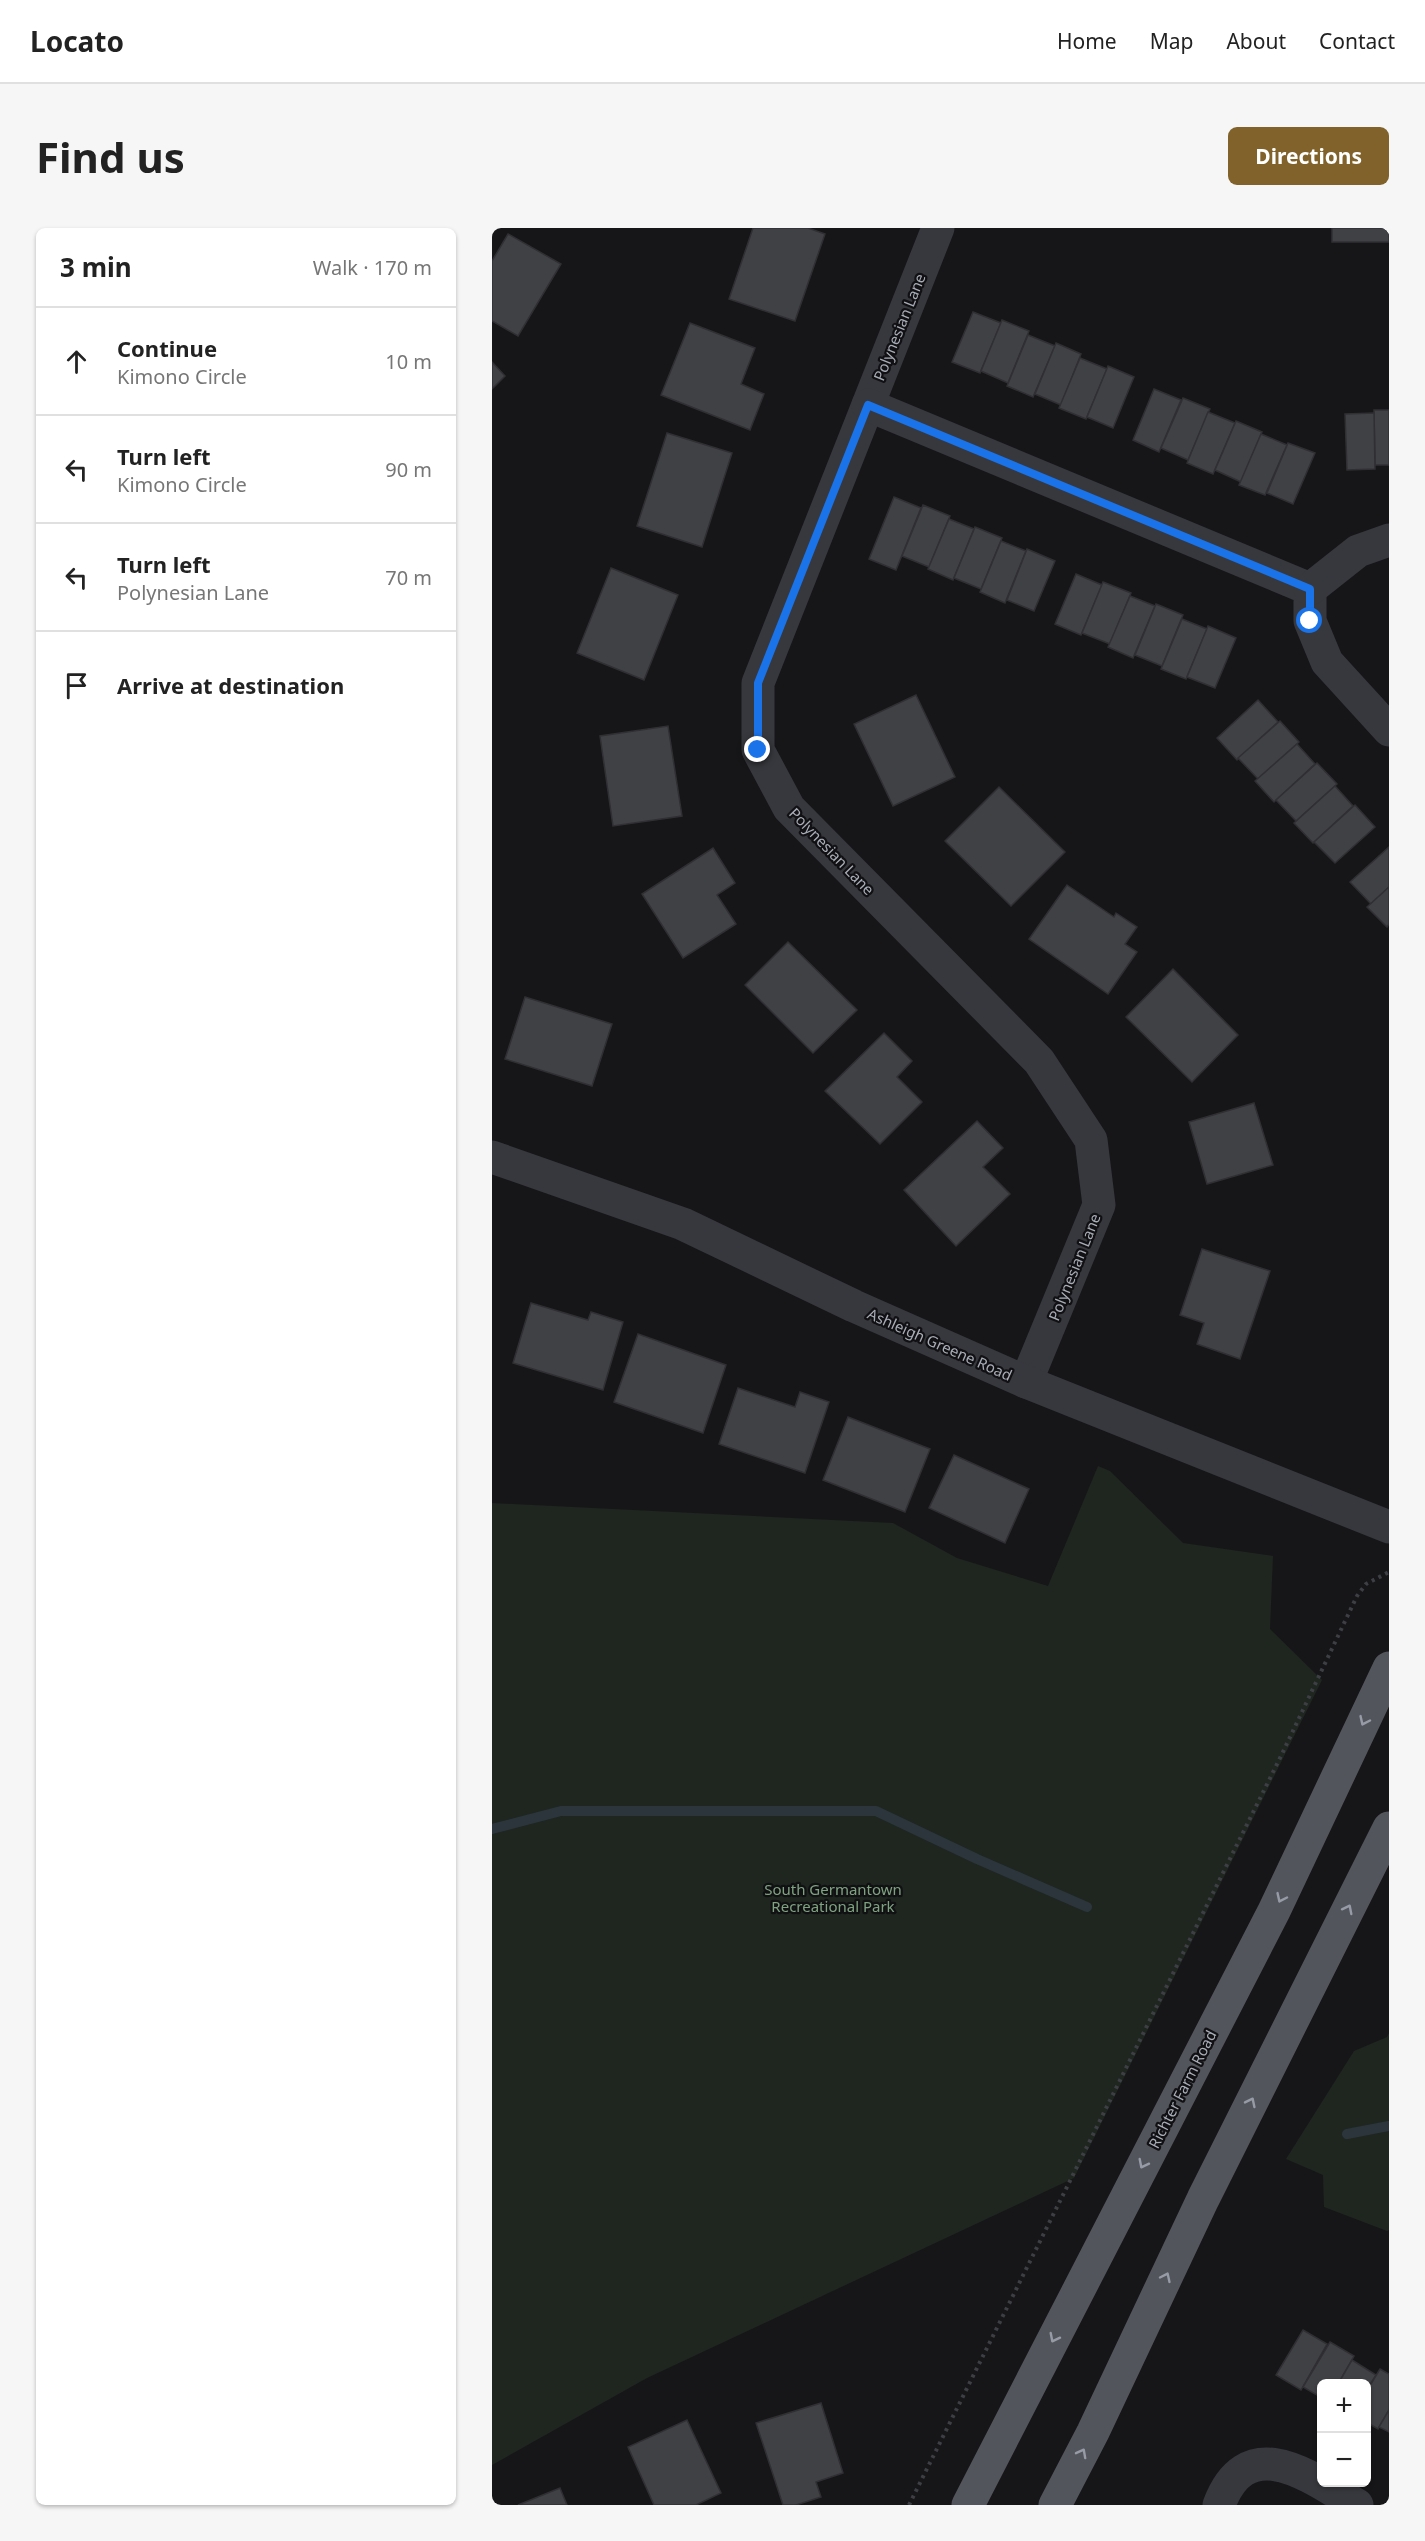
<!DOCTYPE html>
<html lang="en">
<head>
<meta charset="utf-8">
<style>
	:root { --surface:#fff; --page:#f6f6f6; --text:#222; --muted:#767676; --line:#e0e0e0; --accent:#80622a }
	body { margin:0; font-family:"Noto Sans",sans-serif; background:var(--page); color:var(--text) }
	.controls { position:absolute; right:18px; bottom:18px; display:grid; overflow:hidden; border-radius:9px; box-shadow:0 2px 4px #0004 }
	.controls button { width:54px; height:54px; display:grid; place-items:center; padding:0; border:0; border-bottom:2px solid var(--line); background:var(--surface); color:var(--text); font:30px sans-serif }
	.stop { position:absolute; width:18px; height:18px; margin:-14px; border:4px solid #1a73e8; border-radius:50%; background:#fff }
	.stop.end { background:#1a73e8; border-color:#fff; box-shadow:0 2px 6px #0008 }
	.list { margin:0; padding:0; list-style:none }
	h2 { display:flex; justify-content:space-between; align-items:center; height:78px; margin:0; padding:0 24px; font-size:26px }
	h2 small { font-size:20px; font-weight:400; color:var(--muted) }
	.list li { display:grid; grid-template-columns:39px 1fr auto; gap:18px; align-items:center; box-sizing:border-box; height:108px; padding:0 24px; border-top:2px solid var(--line) }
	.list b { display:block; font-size:22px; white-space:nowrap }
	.list p { margin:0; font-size:20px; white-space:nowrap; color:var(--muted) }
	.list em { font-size:20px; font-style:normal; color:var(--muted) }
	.icon { flex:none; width:33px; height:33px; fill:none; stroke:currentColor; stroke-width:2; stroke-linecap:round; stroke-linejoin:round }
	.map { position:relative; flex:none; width:897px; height:2277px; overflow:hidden; border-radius:9px }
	header { display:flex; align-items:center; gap:36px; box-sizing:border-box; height:84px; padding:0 30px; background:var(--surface); border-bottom:2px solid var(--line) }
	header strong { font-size:28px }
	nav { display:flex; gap:33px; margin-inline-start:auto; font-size:21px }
	.intro { display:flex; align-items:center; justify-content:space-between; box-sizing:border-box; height:144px; padding:0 36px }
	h1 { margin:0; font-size:42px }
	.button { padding:15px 27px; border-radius:9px; background:var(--accent); color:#fff; font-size:21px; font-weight:700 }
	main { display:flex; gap:36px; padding:0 36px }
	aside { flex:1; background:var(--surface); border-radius:9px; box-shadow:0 2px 4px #0004 }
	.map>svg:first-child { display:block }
	.green { fill:#1e261f }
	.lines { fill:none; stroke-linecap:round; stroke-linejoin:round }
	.stream { stroke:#2c353c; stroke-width:10 }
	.building { fill:#404145; stroke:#303034; stroke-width:1.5 }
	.path { stroke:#3d3f44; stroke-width:4; stroke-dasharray:3 4.5; stroke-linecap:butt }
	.minor { stroke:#37383d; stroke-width:33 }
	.major { stroke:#53555c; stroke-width:33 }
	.oneway { stroke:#979ba6 }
	.route { stroke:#1a73e8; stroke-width:8 }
	.labels { text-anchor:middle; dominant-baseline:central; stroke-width:4.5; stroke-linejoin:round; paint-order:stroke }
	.street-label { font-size:15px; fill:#a8adb8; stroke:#111113 }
	.park-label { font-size:15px; fill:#7fa381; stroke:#111113 }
</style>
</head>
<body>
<header>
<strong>Locato</strong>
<nav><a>Home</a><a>Map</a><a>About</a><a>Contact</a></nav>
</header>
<div class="intro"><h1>Find us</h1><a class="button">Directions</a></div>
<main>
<aside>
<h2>3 min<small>Walk · 170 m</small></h2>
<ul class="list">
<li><svg class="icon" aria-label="ahead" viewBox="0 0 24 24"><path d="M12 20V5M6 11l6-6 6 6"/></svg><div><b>Continue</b><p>Kimono Circle</p></div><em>10 m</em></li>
<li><svg class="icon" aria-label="left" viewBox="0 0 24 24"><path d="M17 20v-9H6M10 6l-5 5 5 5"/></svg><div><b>Turn left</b><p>Kimono Circle</p></div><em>90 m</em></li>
<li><svg class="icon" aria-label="left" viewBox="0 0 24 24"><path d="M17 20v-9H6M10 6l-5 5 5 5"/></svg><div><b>Turn left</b><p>Polynesian Lane</p></div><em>70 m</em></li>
<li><svg class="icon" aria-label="arrive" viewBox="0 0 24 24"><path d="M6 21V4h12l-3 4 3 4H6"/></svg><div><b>Arrive at destination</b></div></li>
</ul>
</aside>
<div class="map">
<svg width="897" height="2277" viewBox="0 0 897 2277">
	<rect width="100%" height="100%" fill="#161618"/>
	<g class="green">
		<polygon points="606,1238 618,1243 691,1315 781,1328 778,1401 830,1452 582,1950 155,2150 0,2237 0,1275 401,1295 465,1330 556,1358"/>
		<polygon points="897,1805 897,2002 895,2003 832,1979 831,1947 794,1931 862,1823 895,1809"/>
	</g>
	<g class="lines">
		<g class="stream">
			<polyline points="0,1601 69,1583 384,1583 485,1631 595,1679"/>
			<polyline points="855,1906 897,1898"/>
		</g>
	</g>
	<g class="building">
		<polygon points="261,0 316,0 333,6 303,93 237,71"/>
		<rect x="840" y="0" width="57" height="14"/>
		<polygon points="16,6 69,36 26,108 0,93 0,33"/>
		<polygon points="481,84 509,95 488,145 460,134"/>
		<polygon points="510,92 537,103 516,155 489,143"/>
		<polygon points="198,95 263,120 249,156 272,166 258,202 169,167"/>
		<polygon points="536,107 563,118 541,169 515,158"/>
		<polygon points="564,115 589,126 569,177 543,166"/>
		<polygon points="588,130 615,141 594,191 567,180"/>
		<polygon points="0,134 13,148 0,161"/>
		<polygon points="616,138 642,149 621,200 595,189"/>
		<polygon points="662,161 689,172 667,224 641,212"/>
		<polygon points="691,170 718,181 696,232 669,220"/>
		<polygon points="882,182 897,182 897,237 883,237"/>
		<polygon points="716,184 743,195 721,246 695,235"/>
		<polygon points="882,185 883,241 855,242 853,186"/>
		<polygon points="744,193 770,204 749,254 723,242"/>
		<polygon points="175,205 240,225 210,319 145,298"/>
		<polygon points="769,206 795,217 773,267 747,257"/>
		<polygon points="796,215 823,225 801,276 775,265"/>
		<polygon points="402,269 429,280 404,342 377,331"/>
		<polygon points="431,277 458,288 437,339 410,328"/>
		<polygon points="457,291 482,301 461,352 436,341"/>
		<polygon points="483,299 510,310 489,361 462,350"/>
		<polygon points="509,313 534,323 513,375 488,364"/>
		<polygon points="535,321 563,333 542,383 515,372"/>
		<polygon points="119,340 186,367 152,452 85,425"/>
		<polygon points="584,346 610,357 589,407 563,396"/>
		<polygon points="611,354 639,365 618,416 590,405"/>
		<polygon points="638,368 663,378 641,430 616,419"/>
		<polygon points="664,376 691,387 670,438 643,427"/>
		<polygon points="690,391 715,401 694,451 669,441"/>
		<polygon points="716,398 744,410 723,460 695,449"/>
		<polygon points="424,467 463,549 401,578 362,496"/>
		<polygon points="766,472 786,494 745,532 725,510"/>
		<polygon points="788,493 807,514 766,551 746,530"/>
		<polygon points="176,498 190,588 121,598 108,508"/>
		<polygon points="805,516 823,536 782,574 763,553"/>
		<polygon points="825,535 845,556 804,593 784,572"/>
		<polygon points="843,558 861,578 821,615 802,595"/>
		<polygon points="507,559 573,624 519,678 453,613"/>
		<polygon points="863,577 883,599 843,635 822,614"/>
		<polygon points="897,619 897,659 879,676 858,654"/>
		<polygon points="221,620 243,655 225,667 244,696 191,730 150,666"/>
		<polygon points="575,657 622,689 624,685 645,699 633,716 645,724 616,766 537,711"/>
		<polygon points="897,659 897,696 895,699 875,679"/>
		<polygon points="296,714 365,782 321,825 253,757"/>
		<polygon points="681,741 746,807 700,854 634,789"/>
		<polygon points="33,769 120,796 100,858 13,831"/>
		<polygon points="392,805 420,833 405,849 430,874 388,916 333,863"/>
		<polygon points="762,875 781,937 715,956 697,894"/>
		<polygon points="485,893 511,920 491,939 518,966 464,1018 412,962"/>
		<polygon points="710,1021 778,1043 748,1131 705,1116 712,1095 688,1087"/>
		<polygon points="39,1075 96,1092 99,1084 131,1094 111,1162 21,1135"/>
		<polygon points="146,1106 234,1137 211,1205 122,1174"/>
		<polygon points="246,1160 303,1179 308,1164 337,1174 313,1245 227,1216"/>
		<polygon points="356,1189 438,1221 413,1284 331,1252"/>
		<polygon points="462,1227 537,1261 513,1315 437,1280"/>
		<polygon points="811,2102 835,2116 809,2162 784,2147"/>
		<polygon points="838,2114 862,2128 846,2156 830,2156 830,2170 811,2159"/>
		<polygon points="860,2132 884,2147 874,2163 874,2156 846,2156"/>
		<polygon points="888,2141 897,2146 897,2182 886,2201 874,2194 874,2164"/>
		<polygon points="329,2175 351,2245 324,2254 329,2269 304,2277 291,2277 264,2195"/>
		<polygon points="897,2182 897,2204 887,2199"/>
		<polygon points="195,2192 229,2265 204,2277 162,2277 136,2219"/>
		<polygon points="68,2260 75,2277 26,2277"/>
	</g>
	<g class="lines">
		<polyline class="path" points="417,2277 790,1526 865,1368 874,1356 897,1344"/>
		<g class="minor">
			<polyline points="446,0 266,455 266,522 297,580 547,833 599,912 607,977 534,1154"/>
			<polyline points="376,177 818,361 818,393 835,434 897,502"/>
			<polyline points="818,361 866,323 897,312"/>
			<polyline points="0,929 191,996 362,1078 534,1154 897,1299"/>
			<path d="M727,2277C756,2200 820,2250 865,2277"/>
		</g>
		<g class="major">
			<polyline points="476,2277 782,1683 897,1440"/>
			<polyline points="563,2277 601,2204 711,1971 897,1600"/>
		</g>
	</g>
	<defs><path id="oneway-chevron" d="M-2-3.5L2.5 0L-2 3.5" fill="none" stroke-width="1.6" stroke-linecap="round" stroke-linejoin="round" transform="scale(1.5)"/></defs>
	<g class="oneway">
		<use href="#oneway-chevron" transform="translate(872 1493) rotate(115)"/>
		<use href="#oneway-chevron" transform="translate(789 1670) rotate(115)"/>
		<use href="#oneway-chevron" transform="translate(856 1681) rotate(-63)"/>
		<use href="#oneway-chevron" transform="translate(759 1874) rotate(-64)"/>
		<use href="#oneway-chevron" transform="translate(651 1936) rotate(117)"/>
		<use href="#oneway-chevron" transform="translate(674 2049) rotate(-65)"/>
		<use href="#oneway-chevron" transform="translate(562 2110) rotate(117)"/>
		<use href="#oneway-chevron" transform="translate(590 2225) rotate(-62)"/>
	</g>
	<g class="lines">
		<polyline class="route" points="266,522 266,455 376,177 818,361 818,393"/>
	</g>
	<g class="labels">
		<g class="street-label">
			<text transform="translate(407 99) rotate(-68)">Polynesian Lane</text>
			<text transform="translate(340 623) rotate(46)">Polynesian Lane</text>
			<text transform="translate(582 1039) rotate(-68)">Polynesian Lane</text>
			<text transform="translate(448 1116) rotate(24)">Ashleigh Greene Road</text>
			<text transform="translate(690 1861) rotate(-63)">Richter Farm Road</text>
		</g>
		<g class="park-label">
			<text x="341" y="1661">South Germantown<tspan x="341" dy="17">Recreational Park</tspan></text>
		</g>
	</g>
</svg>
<div class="controls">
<button>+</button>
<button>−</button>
</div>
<div class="stop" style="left:818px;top:393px"></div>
<div class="stop end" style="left:266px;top:522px"></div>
</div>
</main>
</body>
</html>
